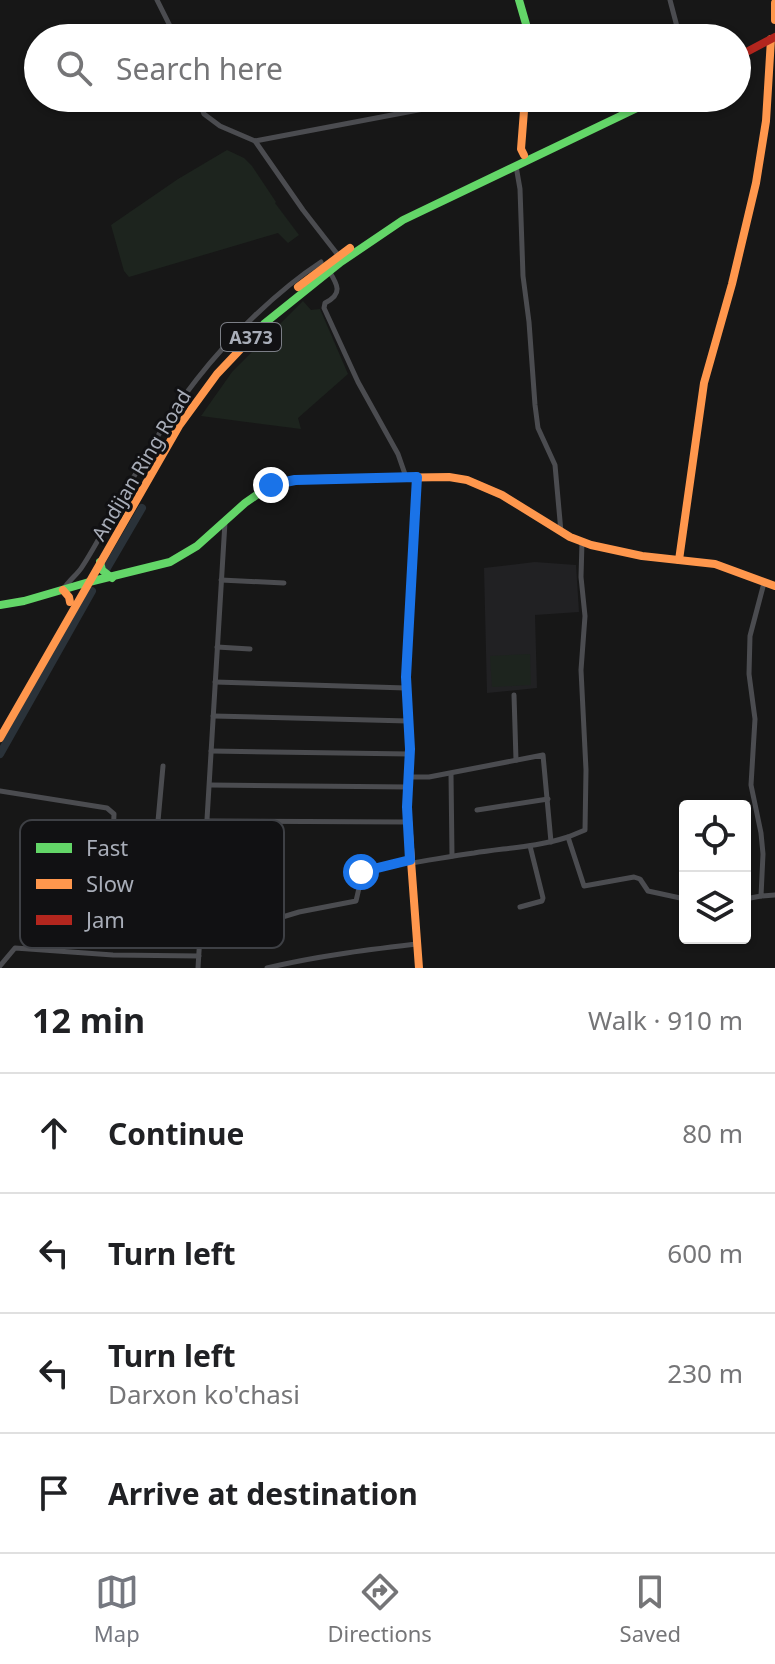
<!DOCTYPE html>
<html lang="en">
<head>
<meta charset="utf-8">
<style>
	:root { --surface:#fff; --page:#f6f6f6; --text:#202124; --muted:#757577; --line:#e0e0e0; --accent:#757880 }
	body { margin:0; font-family:"Noto Sans",sans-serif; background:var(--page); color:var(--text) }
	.controls { position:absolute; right:24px; bottom:24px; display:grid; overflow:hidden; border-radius:8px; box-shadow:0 2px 6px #0004 }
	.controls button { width:72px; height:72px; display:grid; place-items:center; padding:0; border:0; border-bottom:2px solid var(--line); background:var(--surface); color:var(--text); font:40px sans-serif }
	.stop { position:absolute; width:24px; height:24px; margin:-18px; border:6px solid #1a73e8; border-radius:50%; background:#fff }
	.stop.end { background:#1a73e8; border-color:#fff; box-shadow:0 2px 8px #0008 }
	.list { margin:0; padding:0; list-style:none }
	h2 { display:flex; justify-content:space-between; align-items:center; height:104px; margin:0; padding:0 32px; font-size:34px }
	h2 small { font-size:26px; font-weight:400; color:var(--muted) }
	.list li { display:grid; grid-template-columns:52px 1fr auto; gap:24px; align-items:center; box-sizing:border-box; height:120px; padding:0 32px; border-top:2px solid var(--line) }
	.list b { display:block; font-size:30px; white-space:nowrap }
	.list p { margin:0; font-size:26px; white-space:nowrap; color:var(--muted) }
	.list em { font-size:26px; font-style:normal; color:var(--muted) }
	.icon { flex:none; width:44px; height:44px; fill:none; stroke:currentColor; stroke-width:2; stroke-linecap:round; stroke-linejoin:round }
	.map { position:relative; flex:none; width:775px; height:968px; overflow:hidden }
	.search { position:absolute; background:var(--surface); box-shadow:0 2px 6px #0004; left:24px; right:24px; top:24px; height:88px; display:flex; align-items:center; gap:20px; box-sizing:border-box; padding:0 28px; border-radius:44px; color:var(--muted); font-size:30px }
	.sheet { height:584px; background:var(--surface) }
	nav { display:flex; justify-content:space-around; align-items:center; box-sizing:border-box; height:112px; border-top:2px solid var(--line); background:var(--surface); font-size:22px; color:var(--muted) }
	nav a { display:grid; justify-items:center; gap:4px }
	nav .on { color:var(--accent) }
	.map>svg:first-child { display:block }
	.built { fill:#212123 }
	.green { fill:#1d241e }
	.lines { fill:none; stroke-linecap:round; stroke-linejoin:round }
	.river { stroke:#2a3239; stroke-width:8 }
	.street { stroke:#4b4c50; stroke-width:5 }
	.fast { stroke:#63d668; stroke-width:8 }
	.slow { stroke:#ff974d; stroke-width:8 }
	.jam { stroke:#b3261e; stroke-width:8 }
	.route { stroke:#1a73e8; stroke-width:10 }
	.labels { text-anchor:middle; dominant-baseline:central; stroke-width:6; stroke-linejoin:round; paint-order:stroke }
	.shield { fill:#111113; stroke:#7b7e86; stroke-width:2 }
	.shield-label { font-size:18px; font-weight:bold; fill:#a8adb8 }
	.street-label { font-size:20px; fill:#a8adb8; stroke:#111113 }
	.key { fill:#111113; stroke:#3e4045; stroke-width:2 }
	.key-label { font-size:22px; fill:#a8adb8 }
</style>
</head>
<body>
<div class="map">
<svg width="775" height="968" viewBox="0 0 775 968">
	<rect width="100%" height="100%" fill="#171717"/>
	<polygon class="built" points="535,562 576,565 579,612 535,615 537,688 487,693 484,568"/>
	<g class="green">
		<polygon points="227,150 244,158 252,166 276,202 275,203 299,235 288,243 278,233 129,277 124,271 111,225 178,179"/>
		<polygon points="303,301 311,310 320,309 348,374 298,418 301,429 201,416 232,372"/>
		<polygon points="530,654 531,685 492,687 490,656"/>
	</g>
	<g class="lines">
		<g class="river">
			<polyline points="107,568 142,508"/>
			<polyline points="0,754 92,591"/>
		</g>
		<g class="street">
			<polyline points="157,0 176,38"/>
			<polyline points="670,0 680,38"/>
			<polyline points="198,98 204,114 220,126 255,141 434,107 517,98"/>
			<polyline points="255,141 303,210 338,255"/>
			<polyline points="516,166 520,189 523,276 529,322 535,405 538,428 555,465 561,532"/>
			<path d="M329,271C338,285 343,294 325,303L324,308L358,382L398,454L406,477"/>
			<polyline points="221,580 284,583"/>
			<polyline points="764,583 750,636 749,674 755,719 751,785 761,833 763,854 761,896 775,895"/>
			<path d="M63,590C68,581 77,575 82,567C99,541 112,513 128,487C149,450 171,412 197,379C229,338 278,290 321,262"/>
			<polyline points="217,647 250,649"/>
			<polyline points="215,682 406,688"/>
			<polyline points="514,695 516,760"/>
			<polyline points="213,716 408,721"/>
			<polyline points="211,751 410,754"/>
			<polyline points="451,774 452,856"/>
			<polyline points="409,777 429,777 543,755 551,842"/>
			<polyline points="210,785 409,787"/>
			<polyline points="0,791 107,808 114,814 113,839 156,843 206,840"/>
			<polyline points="477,810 548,799"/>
			<polyline points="207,821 408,822"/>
			<polyline points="568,837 585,830 586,770 581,670 585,616 581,577 582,542"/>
			<polyline points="107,855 26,850 22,892 29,895 202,910"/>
			<path d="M411,863C431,860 452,856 474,853C505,848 537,847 568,837L584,886L634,877L640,879L648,891L685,899"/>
			<polyline points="745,899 761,896"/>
			<polyline points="104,901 107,855 113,839"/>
			<polyline points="153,906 156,843 163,766"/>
			<polyline points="520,907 542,901 543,898 530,846"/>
			<polyline points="200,942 299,912 356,901 363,871 410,860"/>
			<polyline points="0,966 15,948 113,955 199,956"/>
			<polyline points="198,968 225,522"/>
			<path d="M267,968C316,956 367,950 417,944"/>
		</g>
		<g class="fast">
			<polyline points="519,0 530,38"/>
			<polyline points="253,336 265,323 341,262 403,220 658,98"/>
			<polyline points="100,562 102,570 112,578"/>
			<polyline points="0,605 24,601 89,582 170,562 197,546 245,503 271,485 295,480 314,479"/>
		</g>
		<g class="slow">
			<polyline points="775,3 775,20"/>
			<polyline points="524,155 521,149 525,98"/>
			<polyline points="298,287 350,248"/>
			<polyline points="417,477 406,677 410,749 407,807 419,968"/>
			<polyline points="314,479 449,477 467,480 502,495 570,537 591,545 642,556 715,564 775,586"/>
			<polyline points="679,560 704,383 732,284 756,183 766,121 771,39"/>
			<polyline points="63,590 69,597 70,602"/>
			<polyline points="0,738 179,426 217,374 253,336"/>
		</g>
		<polyline class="jam" points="737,57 775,37"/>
	</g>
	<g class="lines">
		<polyline class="route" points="271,485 295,480 417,477 406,677 410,749 407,807 410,860 361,872"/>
	</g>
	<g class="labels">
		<rect class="shield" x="221" y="323" width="60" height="28" rx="6"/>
		<g class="shield-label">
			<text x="251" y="337">A373</text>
		</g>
		<g class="street-label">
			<text transform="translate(141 465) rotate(-59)">Andijan Ring Road</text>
		</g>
	</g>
	<rect x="20" y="820" width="264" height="128" rx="12" class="key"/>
	<rect x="36" y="843" width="36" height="10" fill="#63d668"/>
	<rect x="36" y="879" width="36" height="10" fill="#ff974d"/>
	<rect x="36" y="915" width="36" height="10" fill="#b3261e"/>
	<g class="key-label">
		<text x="86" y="856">Fast</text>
		<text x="86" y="892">Slow</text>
		<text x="86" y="928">Jam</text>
	</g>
</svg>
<div class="controls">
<button><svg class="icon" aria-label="locate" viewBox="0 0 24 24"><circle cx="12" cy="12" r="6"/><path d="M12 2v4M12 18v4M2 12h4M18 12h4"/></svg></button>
<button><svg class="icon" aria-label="layers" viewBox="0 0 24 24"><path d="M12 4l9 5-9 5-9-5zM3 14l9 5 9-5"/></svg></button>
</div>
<div class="stop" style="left:361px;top:872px"></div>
<div class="stop end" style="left:271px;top:485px"></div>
<div class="search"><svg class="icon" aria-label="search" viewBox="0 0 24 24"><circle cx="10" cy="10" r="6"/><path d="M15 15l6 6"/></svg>Search here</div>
</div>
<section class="sheet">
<h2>12 min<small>Walk · 910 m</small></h2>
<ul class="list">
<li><svg class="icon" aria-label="ahead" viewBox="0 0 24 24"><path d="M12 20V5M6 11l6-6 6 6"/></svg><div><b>Continue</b></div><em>80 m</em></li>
<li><svg class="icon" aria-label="left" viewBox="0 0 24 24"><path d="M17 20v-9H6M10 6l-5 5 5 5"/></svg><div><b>Turn left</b></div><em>600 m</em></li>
<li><svg class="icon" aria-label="left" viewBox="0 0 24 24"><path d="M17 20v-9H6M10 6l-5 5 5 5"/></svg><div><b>Turn left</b><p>Darxon ko'chasi</p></div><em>230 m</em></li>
<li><svg class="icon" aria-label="arrive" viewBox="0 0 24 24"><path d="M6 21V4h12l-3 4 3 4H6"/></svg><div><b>Arrive at destination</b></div></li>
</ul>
</section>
<nav>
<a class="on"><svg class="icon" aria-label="map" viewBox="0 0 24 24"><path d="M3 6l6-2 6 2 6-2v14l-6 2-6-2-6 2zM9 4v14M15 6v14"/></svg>Map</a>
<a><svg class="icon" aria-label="directions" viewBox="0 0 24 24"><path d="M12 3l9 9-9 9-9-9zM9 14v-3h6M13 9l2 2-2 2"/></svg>Directions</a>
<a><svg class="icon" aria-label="saved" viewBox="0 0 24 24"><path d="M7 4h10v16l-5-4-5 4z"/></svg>Saved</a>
</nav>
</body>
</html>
